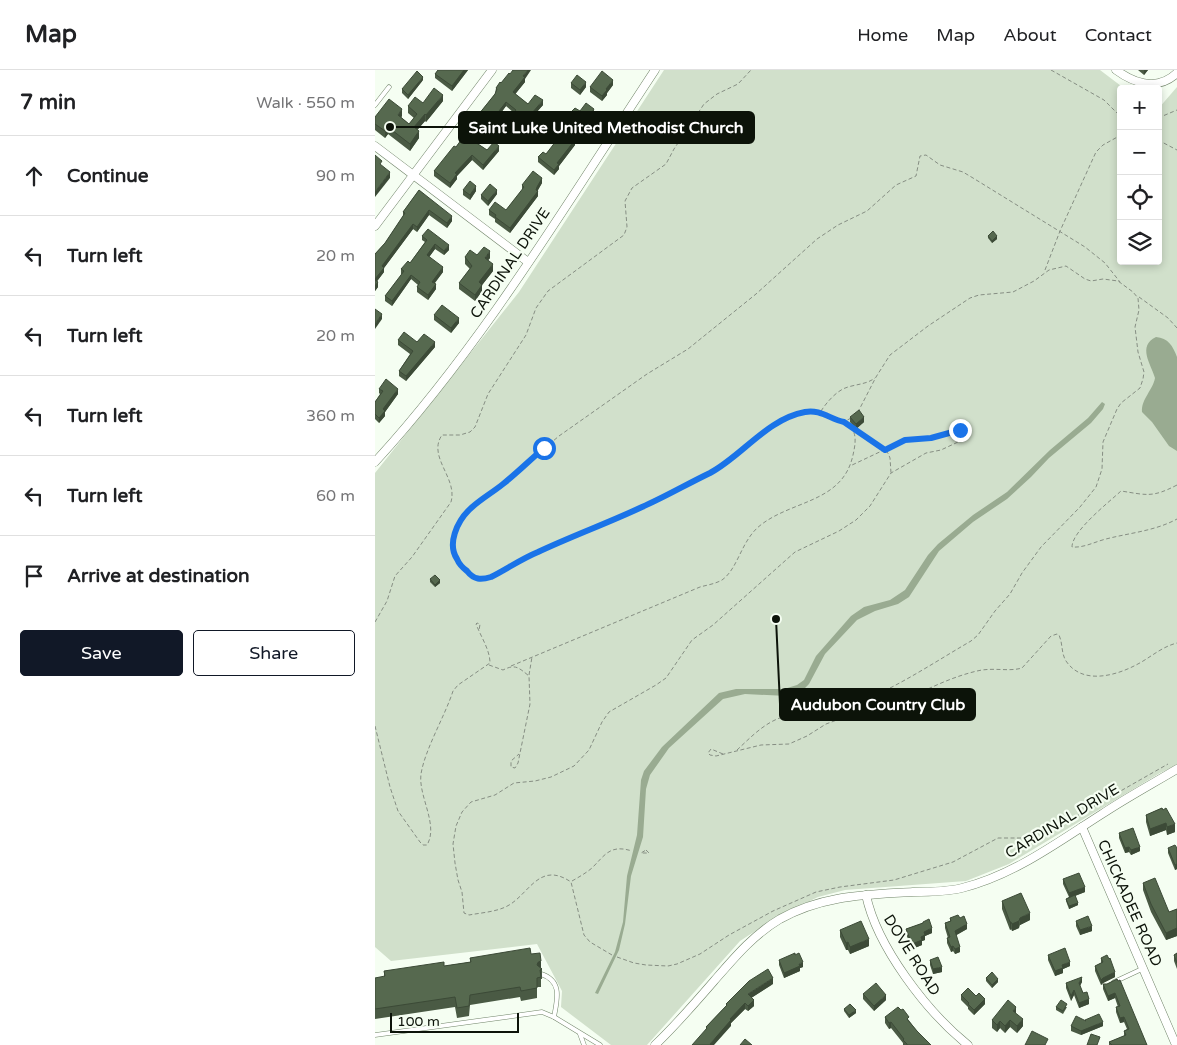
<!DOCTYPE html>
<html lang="en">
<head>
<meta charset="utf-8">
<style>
	:root { --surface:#fff; --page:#f6f6f6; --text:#202124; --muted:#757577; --line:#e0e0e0; --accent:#111827 }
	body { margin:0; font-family:"Varela Round",sans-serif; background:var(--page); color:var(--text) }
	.controls { position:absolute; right:15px; top:15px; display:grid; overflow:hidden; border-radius:5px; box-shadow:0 2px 8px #0003 }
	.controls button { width:45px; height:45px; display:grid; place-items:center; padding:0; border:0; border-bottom:1px solid var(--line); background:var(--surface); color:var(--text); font:25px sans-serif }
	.scale { position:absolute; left:15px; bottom:12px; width:129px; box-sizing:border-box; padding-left:5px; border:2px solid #0c1309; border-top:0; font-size:14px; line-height:18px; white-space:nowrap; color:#0c1309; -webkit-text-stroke:4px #f5fef2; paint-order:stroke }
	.stop { position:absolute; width:15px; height:15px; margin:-11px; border:4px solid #1a73e8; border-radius:50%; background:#fff }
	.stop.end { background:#1a73e8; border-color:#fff; box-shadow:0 1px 5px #0008 }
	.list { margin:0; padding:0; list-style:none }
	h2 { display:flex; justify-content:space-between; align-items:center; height:65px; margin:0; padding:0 20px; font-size:21px }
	h2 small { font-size:16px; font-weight:400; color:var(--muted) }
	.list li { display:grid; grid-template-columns:32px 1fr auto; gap:15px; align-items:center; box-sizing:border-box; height:80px; padding:0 20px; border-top:1px solid var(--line) }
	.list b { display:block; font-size:19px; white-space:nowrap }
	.list em { font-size:16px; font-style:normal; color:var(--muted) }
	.actions { display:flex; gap:10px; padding:15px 20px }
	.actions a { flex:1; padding:11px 0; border:1px solid var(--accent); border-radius:5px; text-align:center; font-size:18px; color:var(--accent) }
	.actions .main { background:var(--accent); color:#fff }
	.icon { flex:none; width:28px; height:28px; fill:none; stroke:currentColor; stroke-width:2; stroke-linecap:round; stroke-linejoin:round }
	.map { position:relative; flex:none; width:802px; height:975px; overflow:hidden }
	header { display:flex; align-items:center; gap:30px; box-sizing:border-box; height:70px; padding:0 25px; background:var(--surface); border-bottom:1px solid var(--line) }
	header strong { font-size:24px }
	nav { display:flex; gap:28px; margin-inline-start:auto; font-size:18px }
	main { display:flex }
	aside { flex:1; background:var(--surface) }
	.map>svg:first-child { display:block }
	.green { fill:#d1e0cb }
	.water { fill:#99ab91 }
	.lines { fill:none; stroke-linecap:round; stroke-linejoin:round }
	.lane-casing { stroke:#708368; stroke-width:5 }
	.street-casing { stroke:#708368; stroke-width:9 }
	.path { stroke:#868e83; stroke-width:1; stroke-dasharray:4 2.5; stroke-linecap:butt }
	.lane { stroke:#fff; stroke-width:4 }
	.street { stroke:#fff; stroke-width:8 }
	.wall { fill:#4a5a44 }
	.shaded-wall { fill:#3c4a37 }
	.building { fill:#56694f; stroke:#3c4a37 }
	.route { stroke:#1a73e8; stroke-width:6 }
	.labels { text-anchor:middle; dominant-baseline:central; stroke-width:4.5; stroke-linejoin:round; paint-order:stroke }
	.street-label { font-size:15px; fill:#0c1309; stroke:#f5fef2 }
	.leader { fill:none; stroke:#0c1309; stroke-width:2 }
	.callout-dot { fill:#0c1309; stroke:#f5fef2; stroke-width:2 }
	.callout { fill:#0c1309; stroke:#0c1309; stroke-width:2 }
	.callout-label { font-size:16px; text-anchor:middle; font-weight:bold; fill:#fff }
</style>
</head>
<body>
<header>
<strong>Map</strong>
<nav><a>Home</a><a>Map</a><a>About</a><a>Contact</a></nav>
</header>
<main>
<aside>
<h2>7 min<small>Walk · 550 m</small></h2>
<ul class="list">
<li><svg class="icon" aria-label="ahead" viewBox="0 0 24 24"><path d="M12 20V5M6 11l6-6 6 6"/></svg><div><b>Continue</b></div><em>90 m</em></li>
<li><svg class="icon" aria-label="left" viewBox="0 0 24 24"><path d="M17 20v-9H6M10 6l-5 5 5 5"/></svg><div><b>Turn left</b></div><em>20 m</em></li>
<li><svg class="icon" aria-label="left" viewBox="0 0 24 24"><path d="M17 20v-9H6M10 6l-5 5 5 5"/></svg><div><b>Turn left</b></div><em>20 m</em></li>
<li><svg class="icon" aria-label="left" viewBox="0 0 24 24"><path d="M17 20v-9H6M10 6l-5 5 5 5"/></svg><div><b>Turn left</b></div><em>360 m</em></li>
<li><svg class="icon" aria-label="left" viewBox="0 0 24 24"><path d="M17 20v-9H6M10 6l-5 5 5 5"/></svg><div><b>Turn left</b></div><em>60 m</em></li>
<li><svg class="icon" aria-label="arrive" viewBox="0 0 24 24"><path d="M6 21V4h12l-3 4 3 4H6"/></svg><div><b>Arrive at destination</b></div></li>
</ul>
<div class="actions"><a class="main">Save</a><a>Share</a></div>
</aside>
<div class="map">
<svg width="802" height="975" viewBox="0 0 802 975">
	<rect width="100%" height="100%" fill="#f5fef2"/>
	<polygon class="green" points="289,0 725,0 750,19 746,19 746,191 783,191 783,39 802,17 802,695 785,703 634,794 591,811 470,820 443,827 400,848 365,871 272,975 236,975 186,937 187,921 162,874 16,891 0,877 0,403 144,222"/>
	<g class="water">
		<path d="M781,267C793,268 798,276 802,287V381L794,376L777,352L767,342C766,329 778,320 780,308C776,294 762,276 781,267Z"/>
		<polygon points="727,332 730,334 728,339 716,353 674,388 656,407 632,429 598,452 564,481 534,527 523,534 500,541 482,550 450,584 434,614 429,619 412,626 370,624 348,629 294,678 275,705 271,719 268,767 256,806 250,854 244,880 223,924 220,923 240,882 248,852 252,806 262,765 266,710 269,701 287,677 344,623 361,619 409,619 422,615 429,610 441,586 476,546 489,537 515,530 530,520 553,485 563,474 598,445 632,422 675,380 713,348"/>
	</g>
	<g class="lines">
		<defs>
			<g id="lane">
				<polyline points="0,35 14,17"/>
				<path d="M166,904C188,911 182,930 179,947"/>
				<polyline points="739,912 769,898"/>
				<polyline points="205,964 209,975"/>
				<polyline points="0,965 167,942 179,947 225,975"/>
			</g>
			<g id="street">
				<path d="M741,0C760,14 783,21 802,3"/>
				<polyline points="0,76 153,192"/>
				<polyline points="0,156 117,0"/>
				<path d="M0,392C108,274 192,133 280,0"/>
				<polyline points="707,757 801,975"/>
				<path d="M491,825C502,877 552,942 593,975"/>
				<path d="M280,975C301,955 320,933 339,911C359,888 378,865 405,849C448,825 490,825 538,822C554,822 571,822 587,818C639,805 683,772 727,744C751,728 777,714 802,699"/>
			</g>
		</defs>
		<use href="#lane" class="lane-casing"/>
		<use href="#street" class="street-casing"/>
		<g class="path">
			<polyline points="676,0 729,30 746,47"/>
			<polyline points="783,48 802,40"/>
			<polyline points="783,70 802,80"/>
			<polyline points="670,200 685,161 721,82 728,75 746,65"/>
			<polyline points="764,227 793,248 802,258"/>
			<path d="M446,341C452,332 462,320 473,317C483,314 492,314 500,308"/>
			<polyline points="476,348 469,352 513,383 515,388 516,403"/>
			<polyline points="469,352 462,350 450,344 439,341 419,345 396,358 336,402 269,437 165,481 128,501 108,509 101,509 94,505 81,488 78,470 81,460 93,441 101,434 130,412 184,366 272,304 313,279 381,224 442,169 463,155 492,141 521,115 541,106 545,86 551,85 565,95 588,102 598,108 710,177 730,193 745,212"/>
			<path d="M802,415C777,428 772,425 746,421C733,433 697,461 697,477C709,478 719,472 731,469C754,463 780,461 802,449"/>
			<path d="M0,552L12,531L20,506L37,487L76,432C83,408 52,387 67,365H85L95,362L100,357L113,324L151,265L161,238L173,221L249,165L252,157L250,131L257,118L291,94L299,79L329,34L342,24L363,14L376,0"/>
			<path d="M114,595L128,600C140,594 143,597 154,606L155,634L143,693L140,698L136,697V691L144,684"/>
			<path d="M136,596L325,517C332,515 340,514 347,510C364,498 366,469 387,454C419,430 468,432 478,385C480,376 482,366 477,359"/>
			<polyline points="154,605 157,587"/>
			<path d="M0,656L15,717L23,741L45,772L48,775H52C64,755 43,726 46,704C50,679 70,646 78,621L83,615L115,593C115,580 106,567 101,554L102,553L105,554L104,561"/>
			<path d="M362,680C375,668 390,652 408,647C431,639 456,643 479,634C520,619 558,593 596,571L603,565L620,541L635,524L647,503L666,477L705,437L721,417L727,399L728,372L742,339L746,333L765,318L768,309L769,302L763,282L760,257L764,240L763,228L758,222L743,211L728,209L716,211L710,209L691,196L674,200L659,211L638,222L604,225L595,228L553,256L515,285L501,307L484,340"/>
			<path d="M348,684L336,679L333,683L335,685L341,686L386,675L414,674L432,666L451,654L462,650H487L497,647C531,631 564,610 602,601C618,597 634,602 647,598L676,566L682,564L684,565C688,574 686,583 691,591C707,615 740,606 761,595C775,588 786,577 802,573"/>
			<polygon points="271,780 274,783 266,783"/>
			<path d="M197,811C204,807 211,803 217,798C230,785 235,774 257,781"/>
			<path d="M237,885L215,872L209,865L196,812C162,789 153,829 128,838C118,842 105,843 94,845L89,843L87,822L83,810L80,793L78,774L81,756L87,742L96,732L120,725L139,713L160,711L176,707L199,696L214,680L227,652L234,642L281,615L291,608L317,570L338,555L420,482L464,461L481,450L495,436L516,403L551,383L566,380L583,372L588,365V362L585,360L556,368L530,370L475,396"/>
			<polyline points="242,887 259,893 271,895 293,896 302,894 325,884 354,865 398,841 441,822 465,817 519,810 578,792 623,768 663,768 793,694"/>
		</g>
		<use href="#lane" class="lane"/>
		<use href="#street" class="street"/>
	</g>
	<g class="wall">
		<polygon points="63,0 93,0 77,21 60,8 60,4"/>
		<polygon points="763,0 773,0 769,5"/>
		<polygon points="135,4 150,9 150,12 140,24 153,34 168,35 152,53 149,51 146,55 138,49 138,44 139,43 131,36 103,74 112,80 124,81 108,100 97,90 82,106 82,109 75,118 59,106 59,101 81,77 87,69 87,65 120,24 121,18"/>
		<polygon points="48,10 33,29 27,23 27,19"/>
		<polygon points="196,13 211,17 205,25 196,18"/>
		<polygon points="238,15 232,23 232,25 227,31 215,22 215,17"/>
		<polygon points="68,31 51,52 50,51 42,60 44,68 35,81 13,64 10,68 0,60 0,47 27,46 26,47 34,54 39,48 33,43 33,36 48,33"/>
		<polygon points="205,41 219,44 211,57 210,56 202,66 202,70 200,72 200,75 184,96 184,99 179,105 163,92 163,87 171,84 190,63 197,54 193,52 193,47"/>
		<polygon points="167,113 162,121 163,126 135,163 120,152 120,149 114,145 114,140 131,140 147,120 147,115"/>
		<polygon points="44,120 77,151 72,158 54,145 42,162 38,159 9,198 9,202 2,211 3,217 0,221 0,184 10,173 28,146 28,142"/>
		<polygon points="88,120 101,121 95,130 88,125"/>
		<polygon points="122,124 113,136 106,129 106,125"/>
		<polygon points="47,166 74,180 69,185 60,179 54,187 68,202 60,213 61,219 53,230 42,222 42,217 43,215 36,209 17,236 10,231 10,226 27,204 26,204 26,199 35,193 50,172 47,170"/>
		<polygon points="613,166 622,169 617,173 613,168"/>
		<polygon points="102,185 115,188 113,190 118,201 107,215 107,221 100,231 84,219 84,213 95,199 90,194 90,187"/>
		<polygon points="59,245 84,253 76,263 59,250"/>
		<polygon points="23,270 42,272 60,277 31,311 24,306 24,301 35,284 23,275"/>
		<polygon points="4,319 23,324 10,342 10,346 4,353 0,349 0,332 5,324 4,323"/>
		<polygon points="475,347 489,352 481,359 475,352"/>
		<polygon points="55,509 65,513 60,517 55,512"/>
		<polygon points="787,738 800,762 792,765 791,760 775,766 771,752 771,745"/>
		<polygon points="744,763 765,781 756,785 754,782 750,783 744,768"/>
		<polygon points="793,778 802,778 802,799 800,800 793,783"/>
		<polygon points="688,809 710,822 700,826 703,835 694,839 691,831 691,829 694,827 688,814"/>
		<polygon points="768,813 794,842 802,839 802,866 791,870 776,842 768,820"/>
		<polygon points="627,831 655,850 645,855 644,858 637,861 636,859 635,860 627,839"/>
		<polygon points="575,848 585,848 592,859 581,865 585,882 580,884 578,881 576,882 572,873 572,868 573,868 570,858 570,853 575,851"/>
		<polygon points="701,851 717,861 705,865 701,856"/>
		<polygon points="548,852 557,863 550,866 550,870 547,871 547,875 537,879 531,864 531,859 548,853"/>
		<polygon points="465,860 494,876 475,884 473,880 471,880 465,867"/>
		<polygon points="802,883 802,899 799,891 799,885"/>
		<polygon points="156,884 167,899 167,909 166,909 166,917 162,917 162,928 146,931 145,927 95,935 94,946 82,948 80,937 0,949 0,908 9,907 9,901 69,896 95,892 95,888"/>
		<polygon points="673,885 695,896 688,899 688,903 680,906 673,890"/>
		<polygon points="726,888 740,907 728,913 726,915 720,901 720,896 726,893"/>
		<polygon points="404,890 428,897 425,898 425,901 409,908 404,895"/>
		<polygon points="555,890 567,902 558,904 555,895"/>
		<polygon points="611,908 623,912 617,918 611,911"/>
		<polygon points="742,909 772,975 734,975 734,972 749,966 749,961 752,959 749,952 745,953 741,942 741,937 743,937 740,928 733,931 728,919 728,914 732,914"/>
		<polygon points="707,912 705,916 708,923 714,934 704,938 699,925 696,931 691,918 691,913"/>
		<polygon points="398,914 376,928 379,936 373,941 370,939 356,953 356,956 331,960 331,957 351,936 351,934"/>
		<polygon points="488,924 511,930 499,941 488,929"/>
		<polygon points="586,925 601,926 610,934 599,945 593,939 593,937 586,930"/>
		<polygon points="681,937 692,937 688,944 681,940"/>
		<polygon points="469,939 481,943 474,948 469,941"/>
		<polygon points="526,940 542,961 556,975 528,975 528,973 516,958 514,959 510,953 510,947"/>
		<polygon points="641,944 648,956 642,963 635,957 630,963 625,958 622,962 617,958 617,950"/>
		<polygon points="710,951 728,956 706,965 696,961 696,956"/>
	</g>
	<g class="shaded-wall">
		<polygon points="89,0 93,0 77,21 77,16"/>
		<polygon points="153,0 156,0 150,9 150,12 138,27 138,22 148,6"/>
		<polygon points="769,0 773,0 769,5"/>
		<polygon points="48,7 48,10 33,29 33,25"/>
		<polygon points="238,10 238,15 232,23 232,25 227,31 227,26 231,19"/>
		<polygon points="211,12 211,17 205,25 205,20"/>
		<polygon points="68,25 68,31 51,52 51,45"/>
		<polygon points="168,30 168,35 152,53 152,49"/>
		<polygon points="131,32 131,36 100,77 100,72"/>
		<polygon points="27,39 27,46 23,52 23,45"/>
		<polygon points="219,39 219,44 211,57 211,52"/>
		<polygon points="50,44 50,51 39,64 39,57"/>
		<polygon points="149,46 149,51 146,55 146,50"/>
		<polygon points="210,51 210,56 202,66 202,70 200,72 200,75 184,96 184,99 179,105 179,100 182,93 200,63"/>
		<polygon points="13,57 13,64 10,68 10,61"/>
		<polygon points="44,61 44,68 35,81 35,74"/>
		<polygon points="124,76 124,81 108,100 108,95"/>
		<polygon points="97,85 97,90 82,106 82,109 75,118 75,113 80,103"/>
		<polygon points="15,102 15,108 0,127 0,122"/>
		<polygon points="167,108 167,113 162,122 163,121 163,126 135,163 135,158"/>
		<polygon points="101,116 101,121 95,130 95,125"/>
		<polygon points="122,120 122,124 113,136 113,131"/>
		<polygon points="54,140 54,145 42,162 42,157"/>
		<polygon points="77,146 77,151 72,158 72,153"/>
		<polygon points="38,154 38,159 9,198 9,202 0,214 0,209 7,196"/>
		<polygon points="622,166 622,169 617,173 617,171"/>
		<polygon points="60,174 60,179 52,190 52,185"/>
		<polygon points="74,175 74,180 69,185 69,181"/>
		<polygon points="115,181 115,188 110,194 110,188"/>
		<polygon points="118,194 118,201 104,219 104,212"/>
		<polygon points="68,197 68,202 57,216 57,212"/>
		<polygon points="36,205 36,209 17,236 17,231"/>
		<polygon points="3,212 3,217 0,221 0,216"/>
		<polygon points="61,214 61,219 53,230 53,225"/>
		<polygon points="107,215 107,221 100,231 100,225"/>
		<polygon points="7,244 7,249 0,259 0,254"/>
		<polygon points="84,248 84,253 76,263 76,258"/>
		<polygon points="60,272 60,277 31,311 31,306"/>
		<polygon points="23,319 23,324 10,342 10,346 4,353 4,348 8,339"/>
		<polygon points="489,347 489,352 481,359 481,354"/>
		<polygon points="65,510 65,513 60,517 60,515"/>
		<polygon points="791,753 791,760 775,766 775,759"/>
		<polygon points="800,754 800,762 792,765 792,757"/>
		<polygon points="754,777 754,782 750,783 750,778"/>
		<polygon points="765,777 765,781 756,785 756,780"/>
		<polygon points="802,794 802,799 800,800 800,795"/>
		<polygon points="710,817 710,822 694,828 694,823"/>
		<polygon points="703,833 703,835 694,839 694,836"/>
		<polygon points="655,843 655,850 645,855 645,848"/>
		<polygon points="644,851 644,858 637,861 637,854"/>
		<polygon points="635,852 636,852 636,859 635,860"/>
		<polygon points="592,854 592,859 580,866 580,861"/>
		<polygon points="717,856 717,861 705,865 705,860"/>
		<polygon points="557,858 557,863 550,866 550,870 547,871 547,875 537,879 537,874 546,867 549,862"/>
		<polygon points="802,858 802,866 791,870 791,863"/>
		<polygon points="494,869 494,876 475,884 475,877"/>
		<polygon points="473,872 473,880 471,880 471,873"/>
		<polygon points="578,876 578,881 576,882 576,877"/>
		<polygon points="585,877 585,882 580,884 580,879"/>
		<polygon points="166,891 166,899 165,900 162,905 163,892"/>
		<polygon points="428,892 428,897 425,898 425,901 409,908 409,903"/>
		<polygon points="695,892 695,896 688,899 688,903 680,906 680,901 687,895"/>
		<polygon points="567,897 567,902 558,904 558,899"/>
		<polygon points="740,902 740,907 728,913 726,915 726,910 728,908"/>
		<polygon points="707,907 707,912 704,917 704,913"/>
		<polygon points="398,908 398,914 373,930 373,924"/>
		<polygon points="623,909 623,912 617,918 617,915"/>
		<polygon points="699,920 699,925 696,931 696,926"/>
		<polygon points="740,923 740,928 733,931 733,926"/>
		<polygon points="511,925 511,930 499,941 499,936"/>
		<polygon points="610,929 610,934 599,945 599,940"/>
		<polygon points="714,929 714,934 704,938 704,933"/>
		<polygon points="379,930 379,936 373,941 373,936"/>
		<polygon points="370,933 370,939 356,953 356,956 339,975 335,975 335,974 355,949"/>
		<polygon points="641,937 641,944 638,941"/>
		<polygon points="481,940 481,943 474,948 474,945"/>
		<polygon points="749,947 749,952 745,953 745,948"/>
		<polygon points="648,949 648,956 642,963 642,956"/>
		<polygon points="635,950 635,957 630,963 630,956"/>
		<polygon points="625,951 625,958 622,962 622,955"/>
		<polygon points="516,952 516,958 514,959 514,953"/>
		<polygon points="728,952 728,956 706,965 706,961"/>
	</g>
	<g class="building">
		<polygon points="63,0 89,0 77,16 60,4"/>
		<polygon points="138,0 153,0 148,6 150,7 138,22 153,34 160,25 168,30 152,49 149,46 146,50 138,44 141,40 131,32 100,72 112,80 119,72 124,76 108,95 97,85 80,103 82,104 75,113 59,101 79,76 81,77 89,66 87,65 120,24 122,19 121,18 125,12 126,13 134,3 135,4"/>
		<polygon points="42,1 48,7 33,25 27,19"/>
		<polygon points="227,1 238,10 231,19 232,20 227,26 215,17"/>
		<polygon points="202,5 211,12 205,20 196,13"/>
		<polygon points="59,18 68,25 51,45 50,44 39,57 44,61 35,74 13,57 10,61 0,54 0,47 14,29 27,39 23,45 34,54 42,44 33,36 40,27 48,33"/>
		<polygon points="211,33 219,39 211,52 210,51 200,63 202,65 199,69 200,70 182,93 184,94 179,100 163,87 168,82 171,84 188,62 190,63 199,51 193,47 197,41 200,38 205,41"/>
		<polygon points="0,85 7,91 5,94 15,102 0,122"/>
		<polygon points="158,101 167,108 162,117 161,120 163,121 135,158 120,147 121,145 114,140 120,132 131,140 149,117 147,115"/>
		<polygon points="95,111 101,116 95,125 88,120"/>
		<polygon points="115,114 122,120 113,131 106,125"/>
		<polygon points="44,120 77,146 72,153 54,140 42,157 38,154 7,196 9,198 0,209 0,184 10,173 30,143 28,142"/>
		<polygon points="53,159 74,175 69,181 60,174 52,185 68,197 57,212 61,214 53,225 42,217 45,212 36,205 17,231 10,226 29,201 26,199 33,191 35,193 52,170 47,166"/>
		<polygon points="618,161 622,166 617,171 613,166"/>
		<polygon points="109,177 115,181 110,188 118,194 104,212 107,215 100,225 84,213 97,196 90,187 95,180 102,185"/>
		<polygon points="0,210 3,212 0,216"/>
		<polygon points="67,235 84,248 76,258 59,245"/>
		<polygon points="0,239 7,244 0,254"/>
		<polygon points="29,262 42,272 49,264 60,272 31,306 24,301 38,281 23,270"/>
		<polygon points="11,309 23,319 8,339 10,341 4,348 0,344 0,332 8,321 4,319"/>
		<polygon points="484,340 489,347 481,354 475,347"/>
		<polygon points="60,505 65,510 60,515 55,509"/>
		<polygon points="787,738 788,740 791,738 800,754 792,757 791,753 775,759 771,745"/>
		<polygon points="758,758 765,777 756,780 754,777 750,778 744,763"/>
		<polygon points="800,775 802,778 802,794 800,795 793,778"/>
		<polygon points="704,803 710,817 694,823 688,809"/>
		<polygon points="780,808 794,842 802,839 802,858 791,863 776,834 768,813"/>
		<polygon points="646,823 655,843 645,848 644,851 637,854 636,852 635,852 627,831"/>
		<polygon points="700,825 703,833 694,836 691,829"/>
		<polygon points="583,845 585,848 589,846 592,854 580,861 585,877 580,879 578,876 576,877 572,868 575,867 570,853 576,851 575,848"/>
		<polygon points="713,846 717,856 705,860 701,851"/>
		<polygon points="554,849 557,858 549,862 550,865 546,867 547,870 537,874 531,859 548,853 548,852"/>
		<polygon points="486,851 494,869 475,877 473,872 471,873 465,860"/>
		<polygon points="155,878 156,884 165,883 166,891 163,892 162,895 167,899 165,900 166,907 162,908 162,918 146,921 145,917 95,925 94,936 82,938 80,927 0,939 0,908 10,906 9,901 69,892 69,896 96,892 95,888"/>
		<polygon points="690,878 695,892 687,895 688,898 680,901 673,885"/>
		<polygon points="420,883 420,885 424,883 428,892 424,894 425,896 409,903 404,890"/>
		<polygon points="802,883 802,893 799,885"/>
		<polygon points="732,885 734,889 735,888 740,902 728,908 726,910 720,896 728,892 726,888"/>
		<polygon points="563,887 567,897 558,899 555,890"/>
		<polygon points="393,899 398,908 373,924 379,930 373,936 370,933 355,949 356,950 335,974 336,975 317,975 332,958 331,957 352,935 351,934 374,911"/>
		<polygon points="617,902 623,909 617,915 611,908"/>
		<polygon points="707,907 704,913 708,923 712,922 714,929 704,933 699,920 696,926 691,913"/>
		<polygon points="742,909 743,911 745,910 772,975 737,975 734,972 751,965 749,961 754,959 749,947 745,948 741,937 745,936 740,923 733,926 728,914 732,914"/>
		<polygon points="501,913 511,925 499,936 488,924"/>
		<polygon points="593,918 601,926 604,923 610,929 599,940 593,934 594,933 586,925"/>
		<polygon points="633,930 641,937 638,941 648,949 642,956 635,950 630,956 625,951 622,955 617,950"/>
		<polygon points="686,930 692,934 688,941 681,937"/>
		<polygon points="475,934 481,940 474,945 469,939"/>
		<polygon points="523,937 526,940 528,939 534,947 532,949 542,961 556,975 532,975 532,974 528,970 529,969 516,952 514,953 510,947"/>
		<polygon points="724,944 728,952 706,961 696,956 701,946 711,951 710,950"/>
		<polygon points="657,961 673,969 670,975 650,975"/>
		<polygon points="716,964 725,967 722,975 712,975"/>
		<polygon points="370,969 377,975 365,975"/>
	</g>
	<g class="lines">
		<path class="route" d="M169,378C155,390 142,403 128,414C117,423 104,430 94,440C82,452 72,474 82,489C84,494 88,498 92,501C99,510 106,510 116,507C132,499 146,489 163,482C197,466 233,453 267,437C290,427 312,414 335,403C367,386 392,349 430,342C445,339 455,349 469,352L510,380L530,370L556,368L585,360"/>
	</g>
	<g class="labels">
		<g class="street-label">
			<text transform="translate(135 193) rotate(-56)">CARDINAL DRIVE</text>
			<text transform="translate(687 751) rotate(-31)">CARDINAL DRIVE</text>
			<text transform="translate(755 833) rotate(66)">CHICKADEE ROAD</text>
			<text transform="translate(537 885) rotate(58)">DOVE ROAD</text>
		</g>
	</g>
	<path class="leader" d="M15 57L84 57M401 549L405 634"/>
	<g class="callout-dot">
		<circle cx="15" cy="57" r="5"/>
		<circle cx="401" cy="549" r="5"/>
	</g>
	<g class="callout">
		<rect x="84" y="42" width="295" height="31" rx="5"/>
		<rect x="405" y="619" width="195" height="31" rx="5"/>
	</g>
	<g class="callout-label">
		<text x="231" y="63">Saint Luke United Methodist Church</text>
		<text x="503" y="640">Audubon Country Club</text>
	</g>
</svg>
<div class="controls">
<button>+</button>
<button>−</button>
<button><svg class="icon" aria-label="locate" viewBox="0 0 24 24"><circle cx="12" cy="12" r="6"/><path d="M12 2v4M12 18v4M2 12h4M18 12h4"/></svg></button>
<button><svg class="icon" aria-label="layers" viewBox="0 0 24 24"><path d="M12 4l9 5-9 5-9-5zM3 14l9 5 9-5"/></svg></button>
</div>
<div class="scale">100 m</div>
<div class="stop" style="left:169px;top:378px"></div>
<div class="stop end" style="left:585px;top:360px"></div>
</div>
</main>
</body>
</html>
